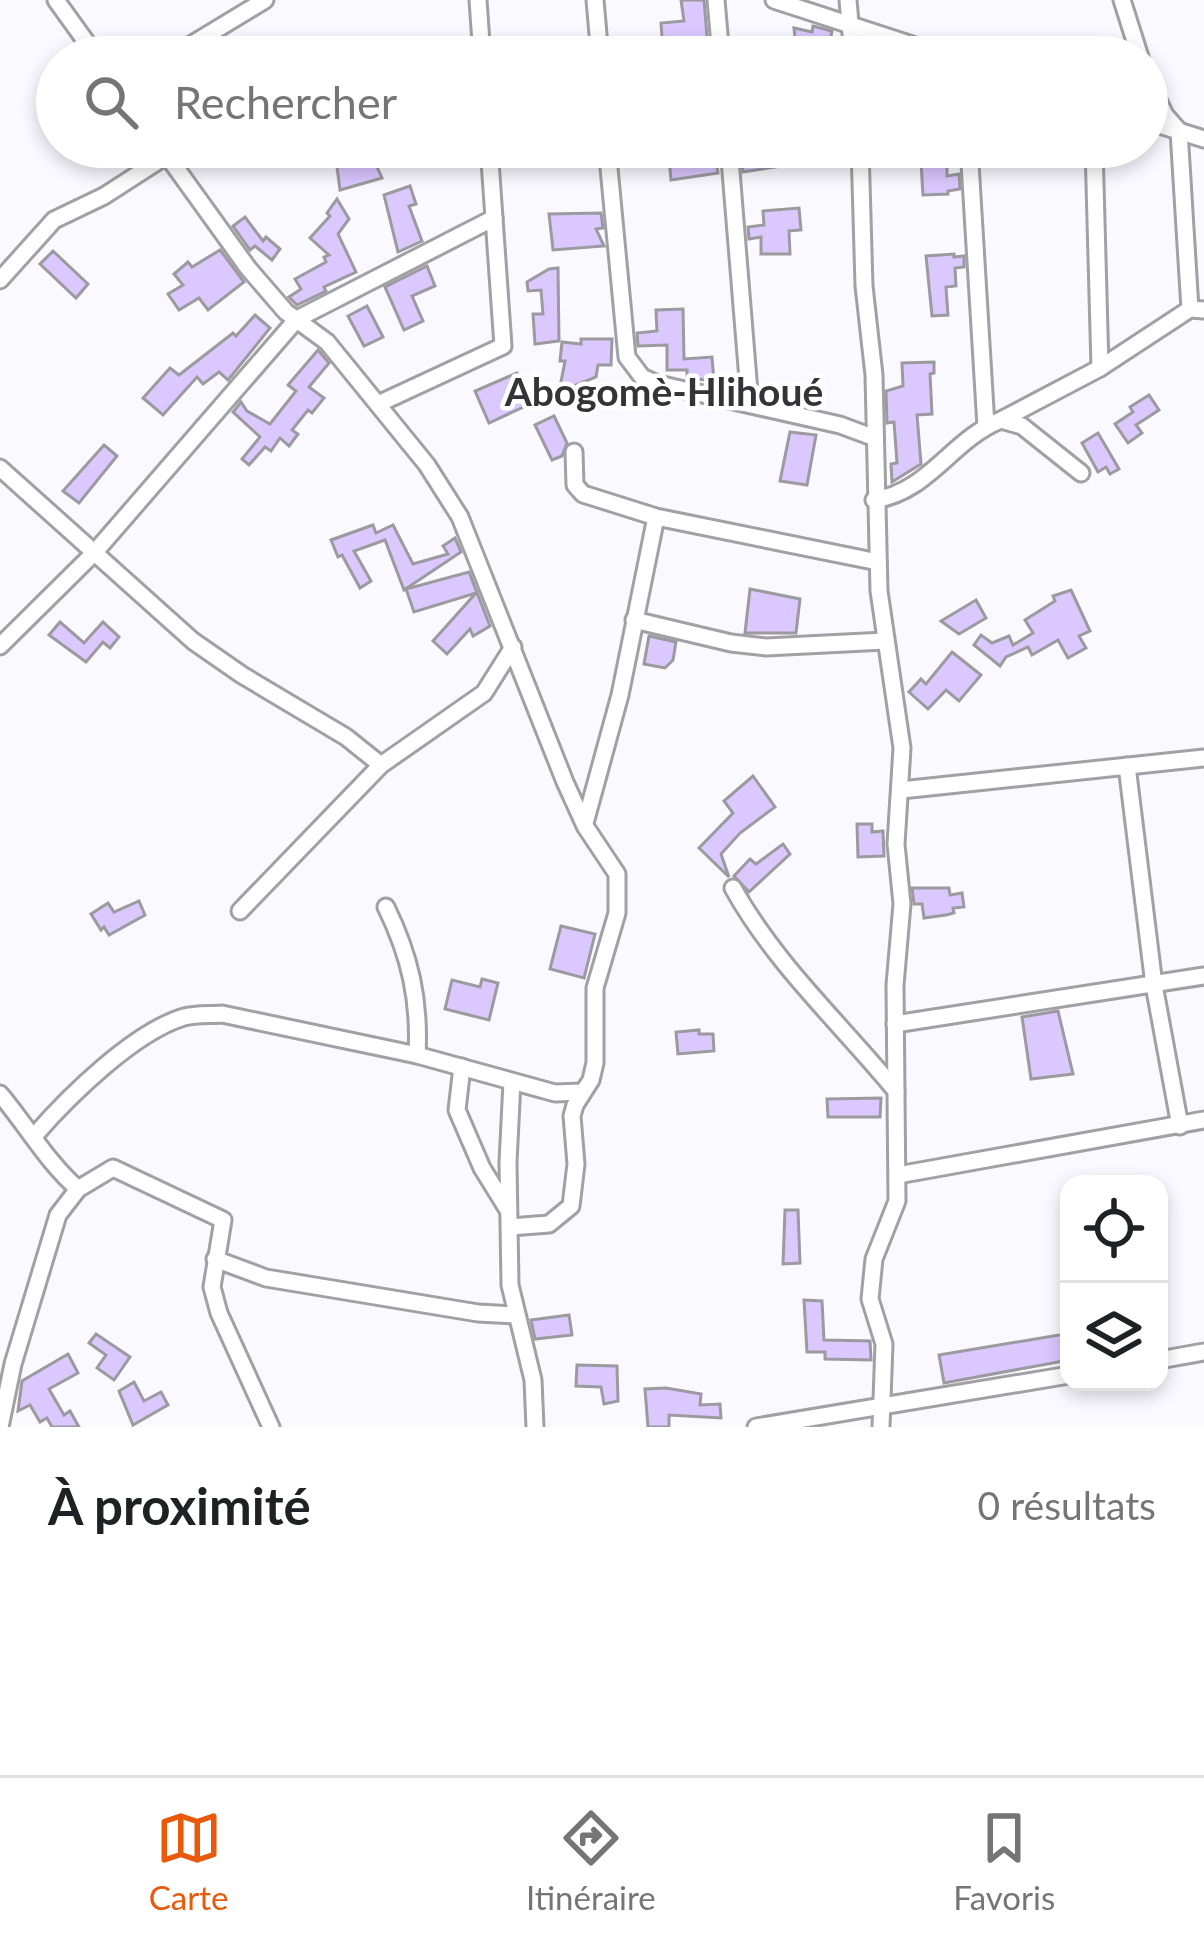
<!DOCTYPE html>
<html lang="fr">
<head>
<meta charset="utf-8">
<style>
	:root { --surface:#fff; --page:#f6f6f6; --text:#202124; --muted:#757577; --line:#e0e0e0; --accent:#ea580c }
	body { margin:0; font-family:Lato,sans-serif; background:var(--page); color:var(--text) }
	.controls { position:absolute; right:36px; bottom:36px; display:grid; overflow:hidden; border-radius:24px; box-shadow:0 6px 18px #0003 }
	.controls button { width:108px; height:108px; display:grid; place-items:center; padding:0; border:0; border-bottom:3px solid var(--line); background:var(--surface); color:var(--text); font:60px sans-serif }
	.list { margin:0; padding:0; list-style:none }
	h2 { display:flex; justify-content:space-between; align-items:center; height:156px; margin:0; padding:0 48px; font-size:51px }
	h2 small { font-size:39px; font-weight:400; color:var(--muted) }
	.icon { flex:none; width:66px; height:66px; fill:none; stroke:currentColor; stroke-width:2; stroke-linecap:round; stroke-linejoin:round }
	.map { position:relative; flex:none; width:1204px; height:1427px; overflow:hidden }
	.search { position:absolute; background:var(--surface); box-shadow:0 6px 18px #0003; left:36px; right:36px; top:36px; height:132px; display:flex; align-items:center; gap:30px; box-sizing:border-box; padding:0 42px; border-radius:66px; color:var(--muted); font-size:45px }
	.sheet { height:348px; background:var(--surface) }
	nav { display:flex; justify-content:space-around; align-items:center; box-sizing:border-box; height:168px; border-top:3px solid var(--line); background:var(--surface); font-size:33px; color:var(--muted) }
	nav a { display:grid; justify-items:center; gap:6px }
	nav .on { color:var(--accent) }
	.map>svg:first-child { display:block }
	.building { fill:#dbc8ff; stroke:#9c9a9f; stroke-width:3 }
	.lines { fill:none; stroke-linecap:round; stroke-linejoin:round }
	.street-casing { stroke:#a1a0a5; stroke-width:21 }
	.street { stroke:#fff; stroke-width:15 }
	.labels { text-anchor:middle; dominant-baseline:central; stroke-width:9; stroke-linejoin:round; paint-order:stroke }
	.quarter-label { font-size:39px; font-weight:bold; fill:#343338; stroke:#fff }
</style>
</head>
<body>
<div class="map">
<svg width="1204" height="1427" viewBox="0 0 1204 1427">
	<rect width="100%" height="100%" fill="#faf9ff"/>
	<g class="building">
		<polygon points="681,0 704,0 708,49 663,52 661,23 684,21"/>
		<polygon points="813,26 832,31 830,41 836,41 838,57 797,57 794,28 812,32"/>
		<polygon points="337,147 368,147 382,178 340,190 337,167 343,166"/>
		<polygon points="668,147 714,147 718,173 671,180"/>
		<polygon points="751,147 772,147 773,156 786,154 788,165 743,172 741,150"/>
		<polygon points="920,147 947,147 947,176 959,174 960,189 948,191 948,194 923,195"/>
		<polygon points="410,186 416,204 409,206 422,241 398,252 384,195"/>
		<polygon points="337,199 349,219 338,234 356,272 324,287 326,291 297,305 289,297 301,289 295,279 326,262 324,257 329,255 310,238 330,216 327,213"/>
		<polygon points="799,208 801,230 789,231 790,254 761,254 761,237 749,239 748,227 764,225 763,211"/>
		<polygon points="601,213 603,228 596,229 604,246 553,250 549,214"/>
		<polygon points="245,217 263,241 266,237 280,249 272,260 255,246 250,250 233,226"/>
		<polygon points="220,250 244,282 208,310 199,298 179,310 168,294 183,285 174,274 188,262 192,267"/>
		<polygon points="53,251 88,284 76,298 40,264"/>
		<polygon points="954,254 954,257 964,256 964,267 955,268 956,286 946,287 948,315 932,316 926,256"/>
		<polygon points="427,266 435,286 412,296 423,321 404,330 385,287"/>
		<polygon points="558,268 559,341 535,344 533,314 543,314 541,290 528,291 527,282 549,269"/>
		<polygon points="367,306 383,337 364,346 348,316"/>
		<polygon points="683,309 684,359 712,357 714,381 687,378 687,370 667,370 667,345 638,346 637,333 657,331 656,310"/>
		<polygon points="255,315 270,328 228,380 219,372 203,384 197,377 163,415 143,398 170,368 179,375 233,333 236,336"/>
		<polygon points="581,339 612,339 611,365 598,365 596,377 559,392 565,361 560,361 562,342 581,344"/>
		<polygon points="318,350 329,363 309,387 324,398 312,413 308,410 292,430 298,434 289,446 280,438 271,451 265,447 249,465 242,459 260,437 233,412 241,402 247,411 270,424 296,391 288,385"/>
		<polygon points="934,362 934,373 930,374 932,414 917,415 921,464 892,482 891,464 897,463 894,422 887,423 886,391 903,386 902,363"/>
		<polygon points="517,373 530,404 489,423 475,391"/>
		<polygon points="1149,395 1159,410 1136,425 1142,433 1128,443 1115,424 1133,412 1130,407"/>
		<polygon points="554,416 567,443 562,456 552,460 535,425"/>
		<polygon points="790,432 816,435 807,485 780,481"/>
		<polygon points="1098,433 1119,469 1110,474 1106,467 1098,472 1082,443"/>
		<polygon points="104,445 117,456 79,503 63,491"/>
		<polygon points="373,525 376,533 393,525 413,564 448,554 443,546 455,538 461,552 404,590 385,540 354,551 371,581 360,588 342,555 338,557 331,540"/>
		<polygon points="469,572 490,626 473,636 470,629 447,654 433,641 476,593 414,612 406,589"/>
		<polygon points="750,589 800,599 796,633 745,633"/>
		<polygon points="1071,590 1090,631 1079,636 1086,648 1068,658 1058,640 1032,655 1028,647 1006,657 1000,666 974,645 981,635 992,643 1009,636 1013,645 1033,633 1025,620 1055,601 1053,596"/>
		<polygon points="976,600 986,618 959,634 941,621"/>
		<polygon points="60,622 84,643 103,622 119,637 110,648 103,642 86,662 49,635"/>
		<polygon points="649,636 676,642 673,660 665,668 644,664"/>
		<polygon points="952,652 981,675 959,701 946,690 928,709 909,692 921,679 926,684"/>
		<polygon points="753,776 775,807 740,833 721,854 729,877 699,848 733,813 724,801"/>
		<polygon points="857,824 872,824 872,832 883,831 884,856 858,857"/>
		<polygon points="783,844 790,854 749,892 734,876 750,859 756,864"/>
		<polygon points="912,888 949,888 950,895 962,893 964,907 953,908 954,913 946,915 924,918 922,904 914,904"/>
		<polygon points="139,901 145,915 109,935 104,927 101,930 91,914 108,903 114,912"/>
		<polygon points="561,926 595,934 584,978 550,969"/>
		<polygon points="482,979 498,983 489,1020 445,1009 452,980 480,987"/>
		<polygon points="1058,1011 1073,1074 1031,1079 1022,1017"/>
		<polygon points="699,1030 699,1034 713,1034 714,1051 678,1054 676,1032"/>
		<polygon points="881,1098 880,1117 828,1117 827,1099"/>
		<polygon points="785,1210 798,1210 800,1263 783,1264"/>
		<polygon points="804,1300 822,1301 824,1340 870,1341 871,1360 825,1359 825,1352 807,1352"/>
		<polygon points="569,1315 572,1335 535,1339 531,1320"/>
		<polygon points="96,1334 130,1357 114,1380 97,1368 106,1355 89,1343"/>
		<polygon points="1065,1334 1069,1360 944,1383 939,1355"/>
		<polygon points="68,1354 78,1373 49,1389 64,1415 70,1411 79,1427 52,1427 47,1418 40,1422 30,1405 18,1411 22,1381"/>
		<polygon points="577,1365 617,1366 618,1401 604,1404 601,1387 576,1386"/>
		<polygon points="134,1382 144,1401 161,1392 168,1405 133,1425 119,1391"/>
		<polygon points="666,1388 701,1394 700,1405 720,1404 721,1418 669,1415 669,1427 648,1427 645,1389"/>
	</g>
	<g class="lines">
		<defs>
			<g id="street">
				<polyline points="56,0 97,57"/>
				<polyline points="478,0 482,57"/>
				<polyline points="595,0 600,57"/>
				<polyline points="716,0 721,57"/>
				<polyline points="774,0 949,57"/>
				<polyline points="848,0 853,57"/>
				<polyline points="1122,0 1140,57"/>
				<polyline points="171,57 265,0"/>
				<polyline points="271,57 283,49"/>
				<polyline points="1147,77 1165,115 1179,131 1190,309"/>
				<polyline points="1147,121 1204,139"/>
				<polyline points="161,147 248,268 286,312 327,342 427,465 460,517 565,782 585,826 617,874 617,913 595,988 595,1063 591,1080 575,1105 572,1116 576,1164 571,1206 549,1224 510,1227"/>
				<polyline points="607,147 627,357 642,377 658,384 840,425 875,438"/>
				<polyline points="729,147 750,404"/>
				<polyline points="860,147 864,286 874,375 879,591 902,748 896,844 902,904 895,985 897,1201 874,1259 870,1299 884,1344 881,1427"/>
				<polyline points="969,147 986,426"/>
				<polyline points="1094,147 1100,368"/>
				<polyline points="0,280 54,220 104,196 180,147"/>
				<polyline points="378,404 503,346 489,147"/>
				<polyline points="1003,419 1100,368 1190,309 1204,310"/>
				<polyline points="574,452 575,485 583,494 656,517 878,562"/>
				<polyline points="0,468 193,641 242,675 346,737 381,765"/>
				<path d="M874,500C929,492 952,439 1001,420L1022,426L1081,473"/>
				<polyline points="634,620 731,643 766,647 885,641"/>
				<polyline points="0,646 95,552 297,319 494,218"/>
				<polyline points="1127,766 1154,985 1180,1126"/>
				<polyline points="901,790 1204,758"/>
				<polyline points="585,823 620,695 656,517"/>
				<path d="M733,888C775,964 841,1024 896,1091"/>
				<path d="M386,907C410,956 420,1000 417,1055"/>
				<polyline points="240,911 381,765 484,693 513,647"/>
				<polyline points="895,1024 1204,976"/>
				<polyline points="462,1067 457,1110 482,1168 508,1210"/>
				<polyline points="512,1082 508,1162 510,1285 533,1380 535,1427"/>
				<path d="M0,1094C27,1126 47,1162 78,1189L58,1215L13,1364L0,1427"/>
				<path d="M35,1135C69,1096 134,1032 184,1017C196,1014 209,1015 222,1014L417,1055L555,1093L582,1092"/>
				<polyline points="898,1175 1204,1120"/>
				<polyline points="78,1189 113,1168 223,1220 212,1287 219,1313 271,1427"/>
				<polyline points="215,1259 266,1278 478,1313 517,1315"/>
				<polyline points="1159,1360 1204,1352"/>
				<polyline points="756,1427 1069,1375"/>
			</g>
		</defs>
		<use href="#street" class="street-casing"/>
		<use href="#street" class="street"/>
	</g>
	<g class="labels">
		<g class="quarter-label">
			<text x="664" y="391">Abogomè-Hlihoué</text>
		</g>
	</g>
</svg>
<div class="controls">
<button><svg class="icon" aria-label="locate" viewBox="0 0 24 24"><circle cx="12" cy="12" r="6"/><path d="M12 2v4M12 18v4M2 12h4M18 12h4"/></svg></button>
<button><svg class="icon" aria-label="layers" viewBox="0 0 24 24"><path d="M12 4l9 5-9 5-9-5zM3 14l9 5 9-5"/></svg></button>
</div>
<div class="search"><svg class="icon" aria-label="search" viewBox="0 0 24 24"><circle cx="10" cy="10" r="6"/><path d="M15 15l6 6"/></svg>Rechercher</div>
</div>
<section class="sheet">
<h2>À proximité<small>0 résultats</small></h2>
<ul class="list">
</ul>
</section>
<nav>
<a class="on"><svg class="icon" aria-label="map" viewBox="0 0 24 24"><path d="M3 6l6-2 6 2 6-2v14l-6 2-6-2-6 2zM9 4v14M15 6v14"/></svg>Carte</a>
<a><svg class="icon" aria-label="directions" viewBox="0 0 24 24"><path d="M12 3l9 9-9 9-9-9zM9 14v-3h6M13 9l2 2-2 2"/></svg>Itinéraire</a>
<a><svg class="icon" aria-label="saved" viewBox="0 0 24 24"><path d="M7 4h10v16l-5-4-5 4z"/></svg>Favoris</a>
</nav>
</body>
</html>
